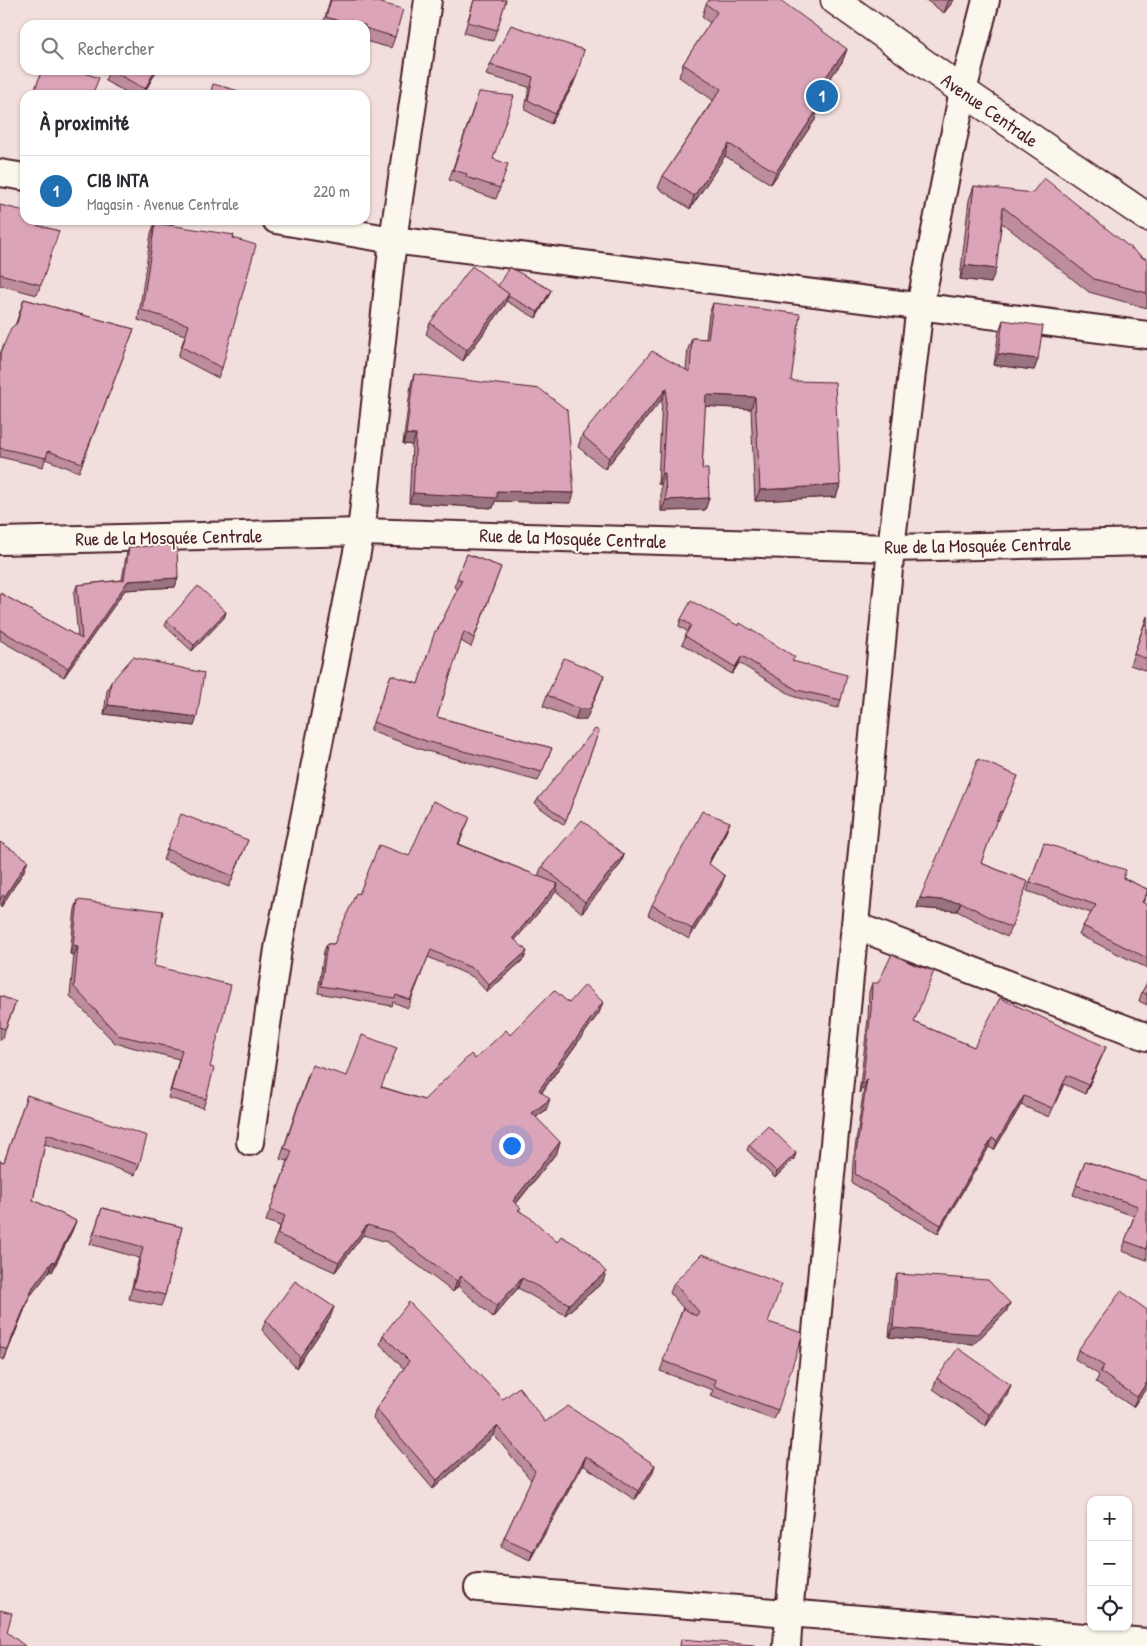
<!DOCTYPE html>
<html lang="fr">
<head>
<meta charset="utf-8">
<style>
	:root { --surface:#fff; --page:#f2f2f3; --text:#2b2b33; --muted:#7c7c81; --line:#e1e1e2; --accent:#1f6fb2 }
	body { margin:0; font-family:"Patrick Hand",sans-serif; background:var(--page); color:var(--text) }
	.controls { position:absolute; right:15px; bottom:15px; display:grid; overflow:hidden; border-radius:10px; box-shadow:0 1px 4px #0004 }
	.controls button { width:45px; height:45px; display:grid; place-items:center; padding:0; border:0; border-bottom:1px solid var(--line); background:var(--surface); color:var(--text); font:25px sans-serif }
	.you { position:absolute; left:511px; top:1145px; width:18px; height:18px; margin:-12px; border:4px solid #fff; border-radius:50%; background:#1a73e8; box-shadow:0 0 0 8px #1a73e833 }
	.badge { display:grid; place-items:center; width:32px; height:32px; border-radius:50%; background:var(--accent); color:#fff; font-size:16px; font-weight:700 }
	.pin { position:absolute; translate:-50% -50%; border:2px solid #fff; box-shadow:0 1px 5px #0006 }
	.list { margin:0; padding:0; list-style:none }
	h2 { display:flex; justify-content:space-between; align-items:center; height:65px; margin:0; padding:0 20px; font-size:21px }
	h2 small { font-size:16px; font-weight:400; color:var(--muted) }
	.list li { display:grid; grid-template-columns:32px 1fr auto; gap:15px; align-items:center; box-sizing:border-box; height:70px; padding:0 20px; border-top:1px solid var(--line) }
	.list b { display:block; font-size:19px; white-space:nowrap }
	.list p { margin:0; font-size:16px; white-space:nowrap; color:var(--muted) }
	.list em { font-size:16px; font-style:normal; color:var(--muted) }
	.icon { flex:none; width:28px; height:28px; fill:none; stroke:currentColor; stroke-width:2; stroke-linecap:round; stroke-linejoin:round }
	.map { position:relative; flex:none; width:1147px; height:1646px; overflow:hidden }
	.search { position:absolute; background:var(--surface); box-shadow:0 1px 4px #0004; left:20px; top:20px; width:350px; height:55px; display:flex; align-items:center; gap:12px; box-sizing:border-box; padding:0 18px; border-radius:15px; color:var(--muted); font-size:19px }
	.panel { position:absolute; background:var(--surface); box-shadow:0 1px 4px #0004; left:20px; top:90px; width:350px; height:135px; border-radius:15px }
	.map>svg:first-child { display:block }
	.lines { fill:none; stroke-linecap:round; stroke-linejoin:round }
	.street-casing { stroke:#4a1f2b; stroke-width:30 }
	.secondary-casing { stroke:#4a1f2b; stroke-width:31 }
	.street { stroke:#fbf7ec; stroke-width:26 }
	.secondary { stroke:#fbf7ec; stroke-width:28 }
	.wall { fill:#bd8d9e; stroke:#4a1f2b }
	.shaded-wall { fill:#9a7381; stroke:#4a1f2b }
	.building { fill:#dca4b8; stroke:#4a1f2b }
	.labels { text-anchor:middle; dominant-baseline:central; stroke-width:4; stroke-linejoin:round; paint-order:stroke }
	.street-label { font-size:19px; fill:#4a1f2b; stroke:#fbf7ec }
</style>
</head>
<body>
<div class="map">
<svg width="1147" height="1646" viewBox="0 0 1147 1646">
	<rect width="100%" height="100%" fill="#f2dedc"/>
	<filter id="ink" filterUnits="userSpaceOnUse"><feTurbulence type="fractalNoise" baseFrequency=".02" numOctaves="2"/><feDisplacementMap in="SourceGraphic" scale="10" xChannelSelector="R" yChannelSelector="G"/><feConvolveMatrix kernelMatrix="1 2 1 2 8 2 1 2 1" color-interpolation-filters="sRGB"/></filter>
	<g filter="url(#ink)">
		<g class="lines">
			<defs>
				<g id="street">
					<polyline points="0,173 25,177"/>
					<polyline points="276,220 393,240 1147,335"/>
					<polyline points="0,541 361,532 891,548 1147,542"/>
					<polyline points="856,926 1147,1037"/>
					<polyline points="250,1142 278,949 361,532 393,240 428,0"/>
					<polyline points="478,1588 1147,1642"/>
					<polyline points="787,1646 789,1614 891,548 920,306 963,91 986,0"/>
				</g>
				<polyline id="secondary" points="835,0 963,91 1147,217"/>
			</defs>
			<use href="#street" class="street-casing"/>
			<use href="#secondary" class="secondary-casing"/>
			<use href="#street" class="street"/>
			<use href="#secondary" class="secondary"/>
		</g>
		<g class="wall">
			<polygon points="330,0 370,0 395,37 391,48 365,41 365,25 323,25"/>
			<polygon points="474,0 506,0 493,41 464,33"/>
			<polygon points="926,0 954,0 944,13"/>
			<polygon points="706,4 847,49 842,62 812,103 815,120 771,184 725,156 690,209 658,188 663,176 713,100 679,77 683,64 710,23 702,17"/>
			<polygon points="490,65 573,85 551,124 525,110 529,87 486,75"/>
			<polygon points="109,70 157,70 143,95 132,95 105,81"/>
			<polygon points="475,103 493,159 500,188 496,199 462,187 463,185 449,180"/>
			<polygon points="974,186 1147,259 1147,308 1089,292 1002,223 991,283 960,279 969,200"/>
			<polygon points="0,205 36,225 59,231 37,295 0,285"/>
			<polygon points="155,223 233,238 222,368 218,378 178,357 185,335 138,320 151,233"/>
			<polygon points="498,286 549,295 536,318 506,301 505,305 463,361 426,334 430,323"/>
			<polygon points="24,299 134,329 79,472 45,459 43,467 0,457 0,354 16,323"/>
			<polygon points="713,303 791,381 840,485 836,497 755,501 751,409 705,406 702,469 709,498 705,510 661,511 661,484 658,484 662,399 605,469 578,447 582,435 686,370 688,349 692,338 706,339 709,314"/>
			<polygon points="1003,320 1038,359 1034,370 994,365 999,331"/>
			<polygon points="414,374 571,503 495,501 493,508 409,503 412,445 403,444 411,384"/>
			<polygon points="129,547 178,578 175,587 125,590 64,677 0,640 0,593 78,637 74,594 77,585 122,580 126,556"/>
			<polygon points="467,554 501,567 471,647 461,641 437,717 552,748 538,781 423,750 370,731 391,675 418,684 437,631 458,589 454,587"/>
			<polygon points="226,612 224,618 192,651 165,626 167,621"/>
			<polygon points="1147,616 1147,671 1130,665"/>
			<polygon points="681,619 793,661 841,700 838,708 795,697 739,663 732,674 682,644 688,632 679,626"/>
			<polygon points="604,675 600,686 586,720 575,720 543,706 547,695"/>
			<polygon points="111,682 194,726 104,714 107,691"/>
			<polygon points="599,731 564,825 535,804 538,799"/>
			<polygon points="1018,776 998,821 996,820 981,863 1028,882 1007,937 957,911 917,908 920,898"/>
			<polygon points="470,817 459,844 538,876 542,866 624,855 620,865 582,913 556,891 515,940 524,959 487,992 473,977 428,957 408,1008 393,1002 392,1006 318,993 324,951 327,944 334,944 359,894 409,856"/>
			<polygon points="730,822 726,832 709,864 721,886 689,939 648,915 652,905"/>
			<polygon points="248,840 229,887 163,860 167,849"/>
			<polygon points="0,842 24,871 1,907 0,907"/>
			<polygon points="1044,843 1123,878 1147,889 1147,894 1143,903 1147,905 1147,968 1079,935 1083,926 1091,913 1027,891"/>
			<polygon points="78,900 154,966 210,1067 206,1099 203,1108 168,1098 179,1059 115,1043 70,996 74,955 70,954 75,909"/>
			<polygon points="872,983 914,1022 974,1047 1102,1056 1085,1094 1064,1084 1049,1117 1021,1105 994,1150 989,1147 938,1233 852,1183 853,1162 864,1088 859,1093 868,1019 869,992"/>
			<polygon points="1147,983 1147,1005 1139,1001 1142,992"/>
			<polygon points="0,996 16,1002 1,1040 0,1040"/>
			<polygon points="603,1002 599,1013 542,1092 546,1110 536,1117 557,1152 516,1204 520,1211 603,1282 565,1315 518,1288 493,1317 458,1286 453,1292 387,1242 363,1235 335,1272 273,1244 280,1226 266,1221 288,1161 280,1159 308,1075 347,1076 424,1100 475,1059 510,1035 569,1003"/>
			<polygon points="27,1095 139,1165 135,1175 45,1144 33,1200 76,1221 72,1231 52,1272 50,1271 30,1296 4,1360 0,1358 0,1161 4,1162"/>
			<polygon points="749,1145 796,1153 794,1159 775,1178 747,1150"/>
			<polygon points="1085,1161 1147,1181 1147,1260 1122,1251 1134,1216 1073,1195"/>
			<polygon points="102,1208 182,1227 165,1295 161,1306 129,1299 139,1258 90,1244"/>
			<polygon points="897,1274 1010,1303 1006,1312 974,1344 889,1337 894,1283"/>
			<polygon points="674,1283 768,1322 778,1410 774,1420 710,1396 713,1390 660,1371 683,1308 670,1293"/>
			<polygon points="330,1318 296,1368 262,1330 266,1320"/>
			<polygon points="383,1335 545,1422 655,1465 652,1474 635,1500 583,1465 530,1560 501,1547 504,1538 531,1480 494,1435 433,1489 373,1418 376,1409 404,1369 380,1344"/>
			<polygon points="1078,1350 1147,1387 1133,1407 1096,1382 1099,1375 1075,1359"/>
			<polygon points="937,1378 1007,1396 986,1426 933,1389"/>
		</g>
		<g class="shaded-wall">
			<polygon points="950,0 954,0 944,13 948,2"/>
			<polygon points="847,49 842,62 804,113 808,100"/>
			<polygon points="155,70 157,70 143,95 142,95 145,89"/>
			<polygon points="577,75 573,85 551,124 555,114"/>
			<polygon points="819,107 815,120 771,184 776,172"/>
			<polygon points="729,144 725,156 690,209 694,196"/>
			<polygon points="965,265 996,269 991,283 960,279"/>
			<polygon points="551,290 549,295 536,318 538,312"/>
			<polygon points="509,294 505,305 463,361 467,350"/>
			<polygon points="998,354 1038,359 1034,370 994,365"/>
			<polygon points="667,388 662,399 605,469 609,458"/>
			<polygon points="706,395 755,397 751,409 701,406"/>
			<polygon points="406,434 416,435 412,445 403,444"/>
			<polygon points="662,473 665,473 661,484 658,484"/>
			<polygon points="840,485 836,497 755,501 760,490"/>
			<polygon points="497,491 574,493 571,503 495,501 493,508 409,503 413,493"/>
			<polygon points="709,498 705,510 661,511 666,500"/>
			<polygon points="178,578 175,587 125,590 64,677 68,668 128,581"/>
			<polygon points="226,612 224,618 192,651 194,645"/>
			<polygon points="742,656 739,663 732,674 735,667"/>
			<polygon points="604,675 600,686 586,720 575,720 579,709"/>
			<polygon points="108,705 197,717 194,726 104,714"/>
			<polygon points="730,822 726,832 704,872 708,863"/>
			<polygon points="624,855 620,865 582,913 585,902"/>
			<polygon points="28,860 24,871 1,907 5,896"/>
			<polygon points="725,876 721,886 689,939 692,929"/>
			<polygon points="558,884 556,892 510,946 513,938"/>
			<polygon points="920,898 961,902 957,911 917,908"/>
			<polygon points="73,945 78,946 74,955 70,954"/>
			<polygon points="527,951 524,959 487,992 489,985"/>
			<polygon points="603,1002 599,1013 535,1101 539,1090"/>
			<polygon points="1106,1047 1102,1056 1085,1094 1088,1085"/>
			<polygon points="867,1079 864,1088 859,1093 862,1084"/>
			<polygon points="1024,1096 1021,1105 994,1150 997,1141"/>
			<polygon points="550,1099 546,1110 528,1123 532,1113"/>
			<polygon points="992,1138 989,1147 938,1233 941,1225"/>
			<polygon points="560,1142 557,1152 509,1212 513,1201"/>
			<polygon points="796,1153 794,1159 775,1178 777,1172"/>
			<polygon points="76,1221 72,1231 52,1272 55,1262"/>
			<polygon points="367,1225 363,1235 335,1272 339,1262"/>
			<polygon points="53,1261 50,1271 30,1296 4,1360 33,1287"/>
			<polygon points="606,1272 603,1282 565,1315 569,1304"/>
			<polygon points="461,1276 458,1286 453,1292 457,1281"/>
			<polygon points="522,1278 518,1288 493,1317 497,1306"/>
			<polygon points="1010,1303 1006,1312 974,1344 889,1337 893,1328"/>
			<polygon points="334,1307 330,1318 296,1368 300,1357"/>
			<polygon points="1147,1382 1147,1387 1133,1407 1137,1397"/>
			<polygon points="1011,1385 1007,1396 986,1426 990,1415"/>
			<polygon points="497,1426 494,1435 433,1489 437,1480"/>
			<polygon points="586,1456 583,1465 530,1560 533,1551"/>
			<polygon points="655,1465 652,1474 635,1500 638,1491"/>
		</g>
		<g class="building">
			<polygon points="331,0 370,0 403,9 395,37 365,28 365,25 353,25 326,17"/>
			<polygon points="474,0 506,0 497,30 468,22"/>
			<polygon points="709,0 780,0 847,49 808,100 819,107 776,172 729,144 694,196 663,176 721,89 683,64 717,12 706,4"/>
			<polygon points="511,25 584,50 577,75 555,114 528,100 533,77 490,65"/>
			<polygon points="42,70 76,70 99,78 92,95 33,95"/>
			<polygon points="110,70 155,70 145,89"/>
			<polygon points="213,84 239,91 238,95 210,95"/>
			<polygon points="479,92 514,96 493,159 508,164 500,188 466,177 467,174 453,170"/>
			<polygon points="1044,178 1143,258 1147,259 1147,293 1094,279 1003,207 996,269 965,265 974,186 1032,193"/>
			<polygon points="0,205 25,211 25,220 37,220 36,225 59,231 41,285 0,274"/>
			<polygon points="155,223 234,235 233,238 256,245 222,368 182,347 189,325 142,310"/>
			<polygon points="472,266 509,294 467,350 430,323"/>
			<polygon points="509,267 551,290 538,312 508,296 509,294 498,286"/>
			<polygon points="24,299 134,329 82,463 48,451 46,458 0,448 0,354 11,328 17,323"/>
			<polygon points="713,303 800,314 791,381 835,382 840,485 760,490 755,397 706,395 702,469 708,469 709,498 666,500 665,473 662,473 667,388 609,458 582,435 652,351 690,372 692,338 708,339"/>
			<polygon points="1003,320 1043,326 1038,359 998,354"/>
			<polygon points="414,374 540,389 567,410 574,493 497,491 497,498 413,493 416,435 406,434"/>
			<polygon points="177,545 178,578 128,581 68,668 0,630 0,593 82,639 77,585 124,580 129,547"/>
			<polygon points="467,554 501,567 474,638 464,632 437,717 552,748 542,772 426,741 373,722 391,675 418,684 435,631 437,631 462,580 457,578"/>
			<polygon points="198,586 226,612 194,645 167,621"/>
			<polygon points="691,601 739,626 740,623 795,657 792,661 847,675 841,700 797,690 742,656 735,667 685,636 691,625 681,619"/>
			<polygon points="1147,617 1147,659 1134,654"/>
			<polygon points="133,657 204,673 197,717 108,705 111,682"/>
			<polygon points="564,658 604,675 590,709 579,709 547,695"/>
			<polygon points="595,729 599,731 566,820 538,799"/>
			<polygon points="978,759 1018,776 1002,812 1000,811 981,863 1028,882 1011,928 961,902 920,898"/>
			<polygon points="433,801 470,817 458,844 558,884 513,938 527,951 489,985 476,970 431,950 410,1000 396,995 395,998 321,986 327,944 334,944 356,893 359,894 379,845 409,856"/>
			<polygon points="702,811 730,822 708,863 725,876 692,929 652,905"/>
			<polygon points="181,814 248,840 233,876 167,849"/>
			<polygon points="582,820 624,855 585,902 542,866"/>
			<polygon points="0,842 28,860 5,896 3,895 0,900"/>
			<polygon points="1044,843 1126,870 1123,878 1147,889 1147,893 1142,902 1147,905 1147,958 1083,926 1096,905 1030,882"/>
			<polygon points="78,900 163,911 154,966 231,985 210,1067 214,1068 206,1099 171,1090 182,1050 118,1035 74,987 78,946 73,945"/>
			<polygon points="892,954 915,965 934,971 914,1022 974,1047 1000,998 1106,1047 1088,1085 1067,1075 1052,1108 1024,1096 997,1141 992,1138 941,1225 855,1174 856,1153 867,1079 862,1084 871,1011 872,983 878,983"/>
			<polygon points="1147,983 1147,995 1142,992"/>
			<polygon points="585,985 603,1002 539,1090 550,1099 532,1113 560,1142 513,1201 521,1208 518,1210 532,1219 557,1242 561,1236 588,1252 606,1272 569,1304 522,1278 497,1306 461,1276 457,1281 391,1232 367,1225 339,1262 277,1234 285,1216 270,1210 292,1151 284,1148 312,1065 347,1076 362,1035 397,1048 381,1087 424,1100 471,1054 475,1059 506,1030 510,1035 554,990 569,1003"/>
			<polygon points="0,996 16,1002 5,1029 0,1027"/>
			<polygon points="27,1095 147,1136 139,1165 47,1134 33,1200 76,1221 55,1262 53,1261 33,1287 7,1350 0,1347 0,1161 4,1162"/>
			<polygon points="768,1126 796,1153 777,1172 749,1145"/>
			<polygon points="1085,1161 1147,1181 1147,1249 1125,1241 1138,1206 1076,1185"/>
			<polygon points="102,1208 182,1227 165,1295 133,1288 143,1247 94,1233"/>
			<polygon points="702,1254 782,1284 768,1322 803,1333 778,1410 714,1386 716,1380 663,1361 683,1308 696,1316 699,1312 674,1283"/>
			<polygon points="897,1274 988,1280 1010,1303 977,1334 893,1328"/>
			<polygon points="295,1281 334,1307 300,1357 266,1320"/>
			<polygon points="1121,1291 1147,1310 1147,1382 1137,1397 1100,1372 1104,1366 1078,1350"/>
			<polygon points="409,1302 503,1399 519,1387 545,1422 568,1406 655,1465 638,1491 586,1456 533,1551 504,1538 535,1471 497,1426 437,1480 376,1409 409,1361 383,1335"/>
			<polygon points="958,1348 1011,1385 990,1415 937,1378"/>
			<polygon points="0,1610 12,1613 7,1632 25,1646 0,1646"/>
			<polygon points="681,1639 754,1645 754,1646 680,1646"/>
		</g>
	</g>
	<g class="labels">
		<g class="street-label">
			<text transform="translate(990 110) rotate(35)">Avenue Centrale</text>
			<text transform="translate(169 537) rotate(-1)">Rue de la Mosquée Centrale</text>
			<text transform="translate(573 538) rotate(2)">Rue de la Mosquée Centrale</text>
			<text transform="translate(978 545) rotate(-1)">Rue de la Mosquée Centrale</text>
		</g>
	</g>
</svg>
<div class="controls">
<button>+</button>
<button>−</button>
<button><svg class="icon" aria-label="locate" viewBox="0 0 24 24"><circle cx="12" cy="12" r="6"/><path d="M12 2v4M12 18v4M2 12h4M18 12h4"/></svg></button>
</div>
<div class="you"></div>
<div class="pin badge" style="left:822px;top:96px">1</div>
<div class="search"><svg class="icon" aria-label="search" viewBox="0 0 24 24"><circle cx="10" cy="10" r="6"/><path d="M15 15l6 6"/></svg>Rechercher</div>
<section class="panel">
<h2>À proximité<small></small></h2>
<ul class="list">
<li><span class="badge">1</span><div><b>CIB INTA</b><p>Magasin · Avenue Centrale</p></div><em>220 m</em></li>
</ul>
</section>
</div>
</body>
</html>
